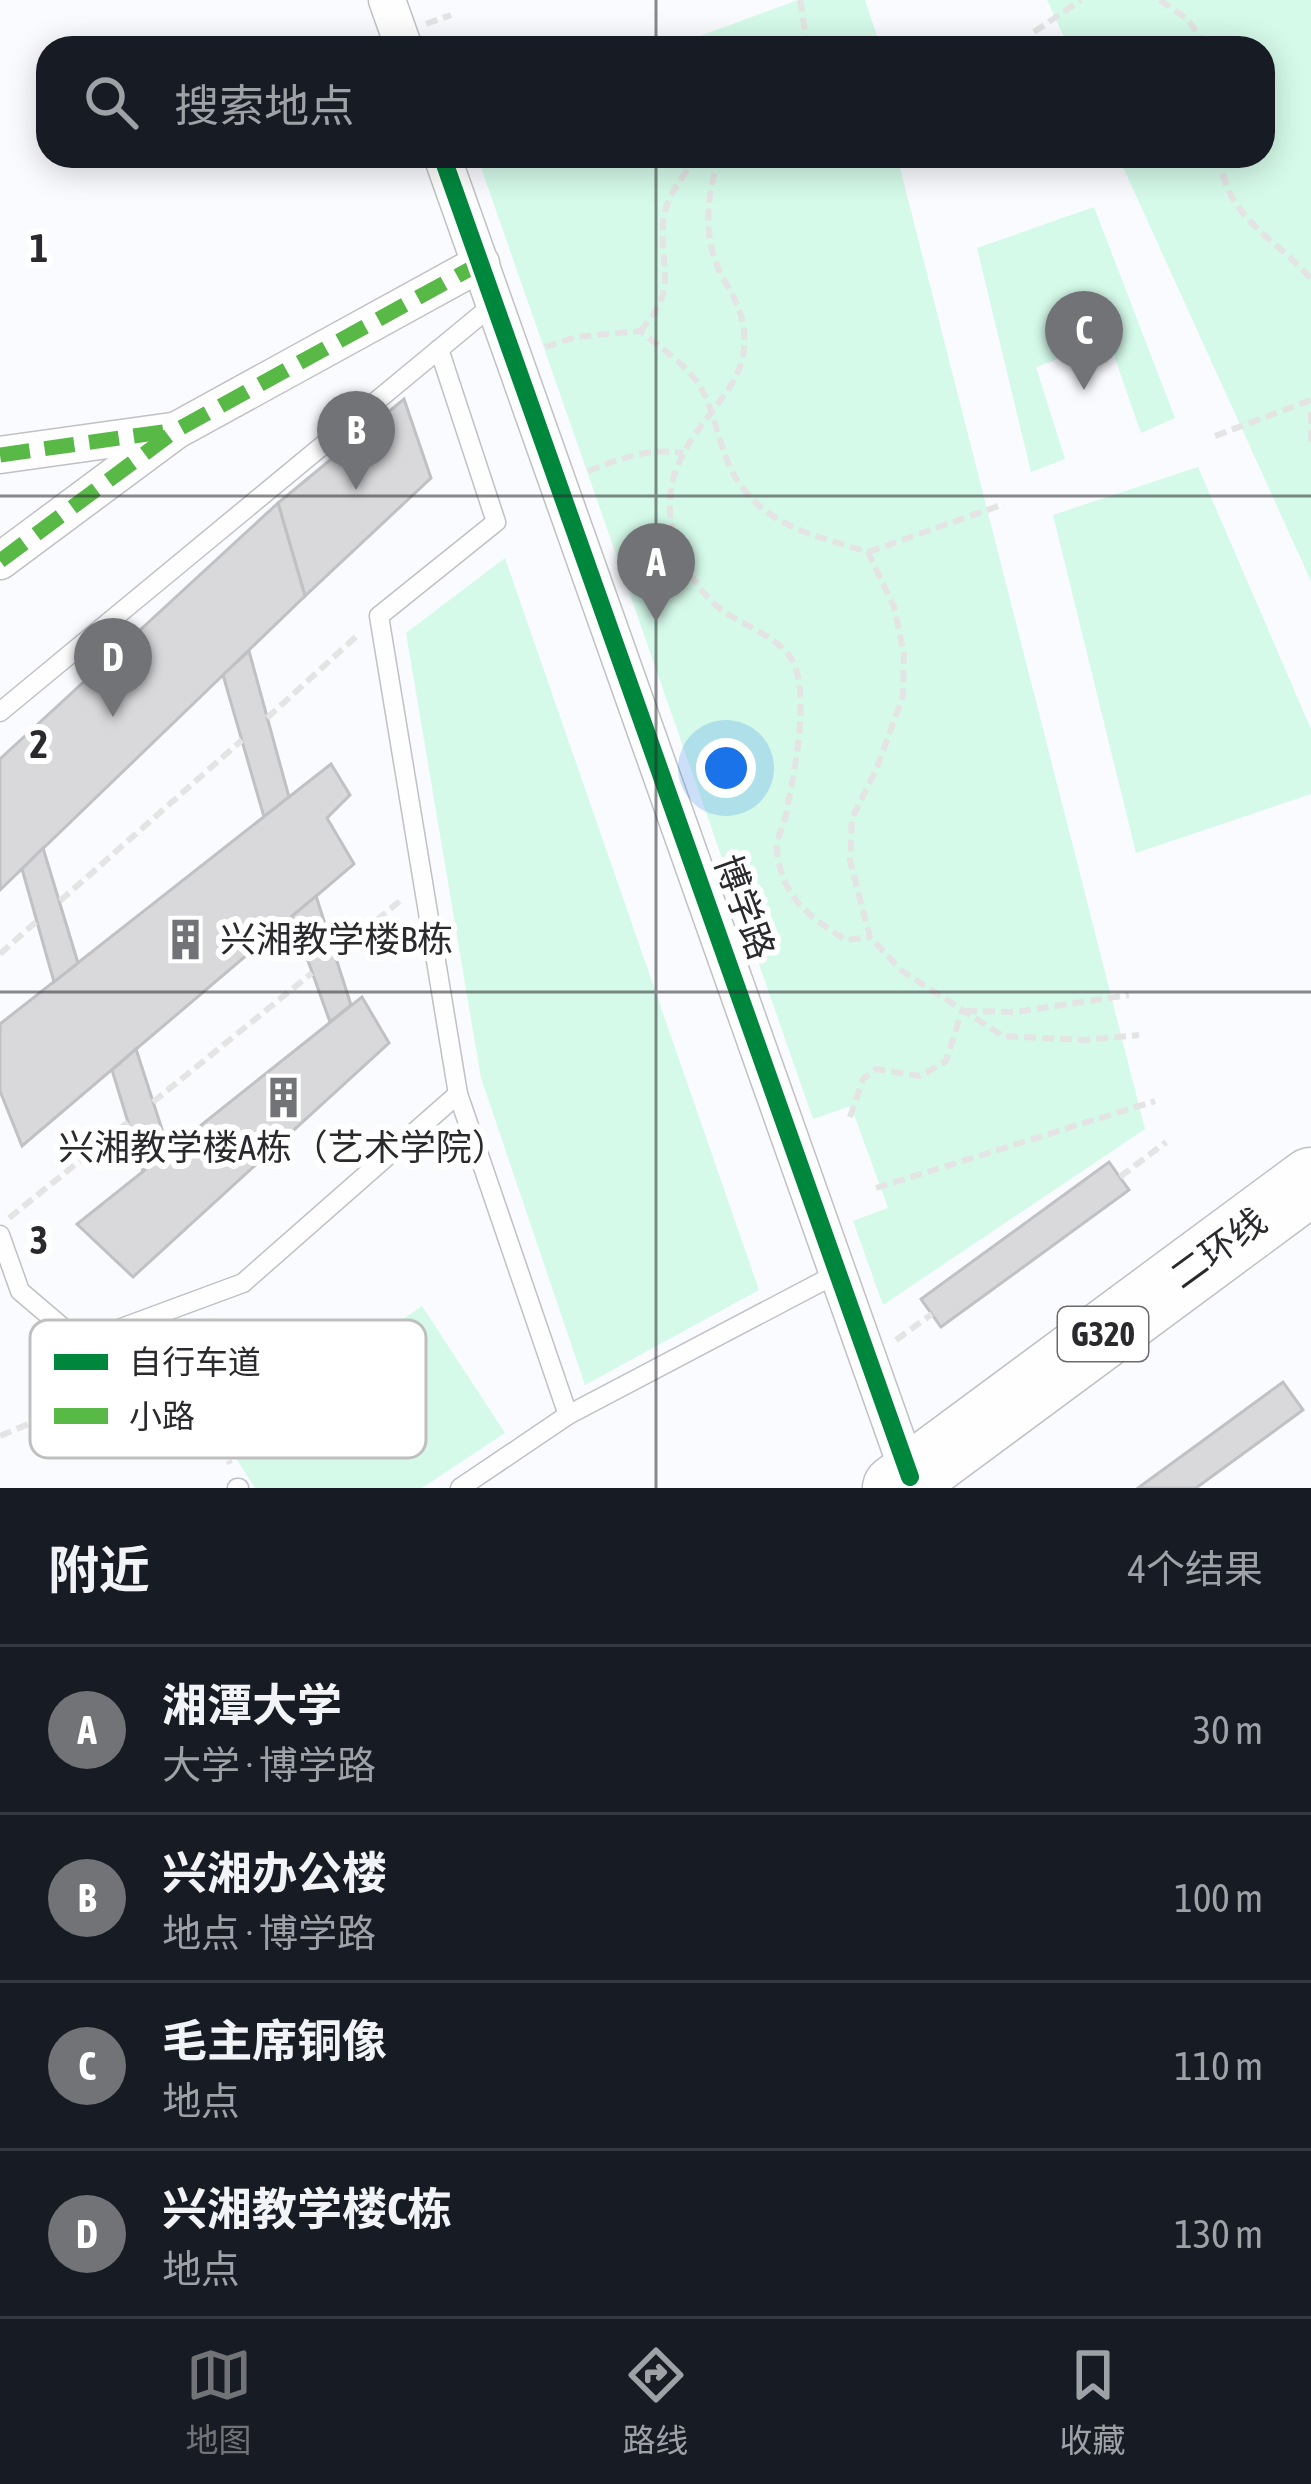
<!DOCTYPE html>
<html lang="zh">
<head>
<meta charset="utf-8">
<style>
	:root { --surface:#171b24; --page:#20242c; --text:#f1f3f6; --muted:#9ea1a6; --line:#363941; --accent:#727377 }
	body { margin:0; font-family:"Asap Condensed","Noto Sans SC",sans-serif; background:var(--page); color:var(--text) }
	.you { position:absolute; left:726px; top:768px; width:42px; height:42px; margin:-30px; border:9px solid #fff; border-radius:50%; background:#1a73e8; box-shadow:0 0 0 18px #1a73e833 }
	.badge { display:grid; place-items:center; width:78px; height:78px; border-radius:50%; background:var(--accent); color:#fff; font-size:39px; font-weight:700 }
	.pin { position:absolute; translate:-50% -99px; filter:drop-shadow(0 3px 6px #0008) }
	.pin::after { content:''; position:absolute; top:63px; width:42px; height:36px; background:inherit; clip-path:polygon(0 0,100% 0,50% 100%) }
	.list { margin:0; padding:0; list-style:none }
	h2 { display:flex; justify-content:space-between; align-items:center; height:156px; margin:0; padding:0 48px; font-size:51px }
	h2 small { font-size:39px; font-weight:400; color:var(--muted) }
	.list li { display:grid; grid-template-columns:78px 1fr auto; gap:36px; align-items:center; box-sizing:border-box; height:168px; padding:0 48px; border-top:3px solid var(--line) }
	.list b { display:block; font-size:45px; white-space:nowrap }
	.list p { margin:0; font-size:39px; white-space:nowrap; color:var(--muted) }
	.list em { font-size:39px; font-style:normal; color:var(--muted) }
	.icon { flex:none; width:66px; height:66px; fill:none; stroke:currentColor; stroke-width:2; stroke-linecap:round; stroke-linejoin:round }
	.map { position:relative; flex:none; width:1311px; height:1488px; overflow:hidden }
	.search { position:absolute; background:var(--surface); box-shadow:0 6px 30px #0003; left:36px; right:36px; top:36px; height:132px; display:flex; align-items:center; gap:30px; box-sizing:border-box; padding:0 42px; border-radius:36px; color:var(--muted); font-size:45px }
	.sheet { height:828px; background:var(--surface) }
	nav { display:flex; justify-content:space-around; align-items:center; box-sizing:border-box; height:168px; border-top:3px solid var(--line); background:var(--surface); font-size:33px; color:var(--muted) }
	nav a { display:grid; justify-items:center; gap:6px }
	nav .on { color:var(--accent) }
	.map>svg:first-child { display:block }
	.green { fill:#d5faea }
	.building { fill:#d9d9dc; stroke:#c0c1c4; stroke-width:3 }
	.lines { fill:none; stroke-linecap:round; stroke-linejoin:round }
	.lane-casing { stroke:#bfc1c4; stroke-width:21 }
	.street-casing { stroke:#bfc1c4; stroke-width:39 }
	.highway-casing { stroke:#bfc1c4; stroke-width:69 }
	.path { stroke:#e4e4e4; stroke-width:6; stroke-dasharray:12 6; stroke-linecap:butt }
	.lane { stroke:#fefeff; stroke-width:18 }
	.street { stroke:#fefeff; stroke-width:36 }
	.highway { stroke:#fefeff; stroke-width:66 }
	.quiet { stroke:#58b947; stroke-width:15; stroke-dasharray:30 15; stroke-linecap:butt }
	.cycleway-casing { stroke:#fff; stroke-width:26 }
	.cycleway { stroke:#00873e; stroke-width:18 }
	.grid { fill:none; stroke:#2a2a2e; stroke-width:3; stroke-opacity:0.55 }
	.labels { text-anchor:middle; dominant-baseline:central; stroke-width:12; stroke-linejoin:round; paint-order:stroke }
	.shield { fill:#fff; stroke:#6a6a6d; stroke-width:3 }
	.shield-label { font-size:33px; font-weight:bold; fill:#2a2a2e }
	.street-label { font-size:36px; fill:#2a2a2e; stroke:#fff }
	.poi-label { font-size:36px; fill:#2a2a2e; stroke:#fff; text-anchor:start }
	.key { fill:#fff; stroke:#bfbfc0; stroke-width:3 }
	.key-label { font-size:33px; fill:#2a2a2e }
	.grid-label { font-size:39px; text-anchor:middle; font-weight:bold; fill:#2a2a2e; stroke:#fff; stroke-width:12; stroke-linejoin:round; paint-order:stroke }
</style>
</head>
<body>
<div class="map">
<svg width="1311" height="1488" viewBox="0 0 1311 1488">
	<rect width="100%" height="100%" fill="#f9fbfe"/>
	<g class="green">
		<polygon points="798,0 865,0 881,48 667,48"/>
		<polygon points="1047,0 1311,0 1311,581 1118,156 1263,156 1263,48 1069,48"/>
		<polygon points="477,156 897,156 1145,1129 883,1305 853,1221 888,1208 851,1106 813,1119"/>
		<polygon points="1094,207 1175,418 1141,433 1109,341 1036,367 1065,459 1031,472 977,248"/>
		<polygon points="1198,467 1311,729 1311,794 1136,853 1053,515"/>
		<polygon points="505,558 759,1290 585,1385 481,1078 406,633"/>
		<polygon points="422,1306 505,1433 422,1488 255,1488 225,1441"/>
	</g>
	<g class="building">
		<polygon points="404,399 431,478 305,596 278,503"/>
		<polygon points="278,503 305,596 0,890 0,759"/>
		<polygon points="249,651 289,797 264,817 223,675"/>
		<polygon points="331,764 350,795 327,818 354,864 22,1146 0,1091 0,1024"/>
		<polygon points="43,848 78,963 54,982 22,869"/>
		<polygon points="316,896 351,1005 330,1022 292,916"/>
		<polygon points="362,997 389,1043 133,1277 77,1224"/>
		<polygon points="136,1049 169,1151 143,1171 112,1070"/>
		<polygon points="1109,1162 1129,1190 941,1327 921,1299"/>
		<polygon points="1283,1382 1303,1410 1196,1488 1138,1488"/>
	</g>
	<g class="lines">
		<defs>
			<g id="lane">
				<polyline points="439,349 496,522 379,616 458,1094 568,1415 460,1488"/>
				<polyline points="0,712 495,303"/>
				<polyline points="0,1235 20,1291 68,1332 113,1331 243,1283 458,1094"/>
				<polyline points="568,1415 840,1272"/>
				<polyline points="237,1488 239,1488"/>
			</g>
			<g id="street">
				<polyline points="387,0 404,48"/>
				<polyline points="442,156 910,1477"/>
				<polyline points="0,455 172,431"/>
				<polyline points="0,561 175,431 481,263"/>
			</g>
			<polyline id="highway" points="896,1488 1311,1181"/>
		</defs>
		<use href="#lane" class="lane-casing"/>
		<use href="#street" class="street-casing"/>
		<use href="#highway" class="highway-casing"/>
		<g class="path">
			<polyline points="800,0 808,48"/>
			<polyline points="1160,0 1187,19 1209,48"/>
			<polyline points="426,24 451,15"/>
			<polyline points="1034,32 1081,0"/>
			<path d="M720,156C707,192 702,236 720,272C734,298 747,317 744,349C739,404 666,436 670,512C672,549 695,592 726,613C749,628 788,641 796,669C808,707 794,774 786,814C784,826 776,838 777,849C778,866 785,887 796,900C808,916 829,929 846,940L870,937"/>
			<path d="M1220,156C1224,217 1276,238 1311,279"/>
			<path d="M640,331C679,288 660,273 663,223C665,197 683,176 698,156"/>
			<path d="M545,347L576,337L640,331C661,348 687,365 701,388C716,414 721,458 739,483C768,527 822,538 868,552L894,607L904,654L903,696L876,770L852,818L850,861L870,937L902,971L1003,1036L1084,1040L1139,1035"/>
			<polyline points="1311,412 1311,442"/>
			<polyline points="1215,436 1311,400"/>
			<path d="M588,471C620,459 649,447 683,453"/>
			<polyline points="868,552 1004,504"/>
			<polyline points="267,718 359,634"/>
			<polyline points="60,901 242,740"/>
			<polyline points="0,954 37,921"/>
			<polyline points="335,955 401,900"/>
			<polyline points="965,1011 1015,1012 1129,995"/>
			<polyline points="153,1102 312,973"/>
			<polyline points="850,1117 863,1079 876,1069 920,1076 946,1061 962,1011"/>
			<polyline points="1120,1177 1166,1142"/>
			<polyline points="876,1188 1155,1101"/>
			<polyline points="9,1218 128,1122"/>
			<polyline points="208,1319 223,1375 226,1453 230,1464"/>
			<polyline points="896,1340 932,1314"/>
			<polyline points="0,1436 69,1407 68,1353"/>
		</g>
		<use href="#lane" class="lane"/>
		<use href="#street" class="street"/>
		<use href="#highway" class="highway"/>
		<g class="quiet">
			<polyline points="0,455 169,431"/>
			<polyline points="0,561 175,431 481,263"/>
		</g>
		<defs>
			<polyline id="cycleway" points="442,156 910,1477"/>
		</defs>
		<use href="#cycleway" class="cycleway-casing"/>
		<use href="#cycleway" class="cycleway"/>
	</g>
	<path class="grid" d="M656,0V48M656,156V1488M0,496H1311M0,992H1311"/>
	<defs>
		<symbol id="building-bare" viewBox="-9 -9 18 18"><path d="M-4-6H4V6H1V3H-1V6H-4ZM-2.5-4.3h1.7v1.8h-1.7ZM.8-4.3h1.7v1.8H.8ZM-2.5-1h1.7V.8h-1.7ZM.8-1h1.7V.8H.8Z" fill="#727377" stroke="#fff" stroke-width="2.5" paint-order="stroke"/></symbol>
	</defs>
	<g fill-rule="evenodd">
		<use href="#building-bare" x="156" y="910" width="59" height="59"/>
		<use href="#building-bare" x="254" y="1068" width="59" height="59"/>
	</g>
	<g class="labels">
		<rect class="shield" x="1058" y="1307" width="90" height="54" rx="9"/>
		<g class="shield-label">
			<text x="1103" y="1334">G320</text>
		</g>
		<g class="street-label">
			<text transform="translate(745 907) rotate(70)">博学路</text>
			<text transform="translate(1218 1248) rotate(-36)">二环线</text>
		</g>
		<g class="poi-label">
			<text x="220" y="939">兴湘教学楼B栋</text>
			<text x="283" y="1147" text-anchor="middle">兴湘教学楼A栋（艺术学院）</text>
		</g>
	</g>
	<rect x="30" y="1320" width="396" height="138" rx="18" class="key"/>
	<rect x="54" y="1354" width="54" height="16" fill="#00873e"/>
	<rect x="54" y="1408" width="54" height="16" fill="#58b947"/>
	<g class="key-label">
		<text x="129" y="1374">自行车道</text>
		<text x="129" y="1428">小路</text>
	</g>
	<g class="grid-label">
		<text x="39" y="262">1</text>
		<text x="39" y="758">2</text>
		<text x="39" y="1254">3</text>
	</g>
</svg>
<div class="you"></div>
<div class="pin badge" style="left:656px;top:622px">A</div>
<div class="pin badge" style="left:356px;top:490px">B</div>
<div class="pin badge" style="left:1084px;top:390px">C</div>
<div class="pin badge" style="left:113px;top:717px">D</div>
<div class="search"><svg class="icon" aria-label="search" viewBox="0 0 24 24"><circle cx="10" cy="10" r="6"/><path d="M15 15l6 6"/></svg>搜索地点</div>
</div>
<section class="sheet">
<h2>附近<small>4个结果</small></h2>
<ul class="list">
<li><span class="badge">A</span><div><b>湘潭大学</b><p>大学 · 博学路</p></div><em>30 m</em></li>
<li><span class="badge">B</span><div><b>兴湘办公楼</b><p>地点 · 博学路</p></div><em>100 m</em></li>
<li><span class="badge">C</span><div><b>毛主席铜像</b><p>地点</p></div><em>110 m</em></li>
<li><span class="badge">D</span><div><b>兴湘教学楼C栋</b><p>地点</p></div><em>130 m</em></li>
</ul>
</section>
<nav>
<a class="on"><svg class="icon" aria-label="map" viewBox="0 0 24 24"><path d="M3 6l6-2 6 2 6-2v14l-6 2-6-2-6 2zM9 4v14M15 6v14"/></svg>地图</a>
<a><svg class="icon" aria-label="directions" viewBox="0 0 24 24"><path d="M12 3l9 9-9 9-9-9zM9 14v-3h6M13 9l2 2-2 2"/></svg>路线</a>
<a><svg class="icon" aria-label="saved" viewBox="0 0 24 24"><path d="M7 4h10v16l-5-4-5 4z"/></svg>收藏</a>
</nav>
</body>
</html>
